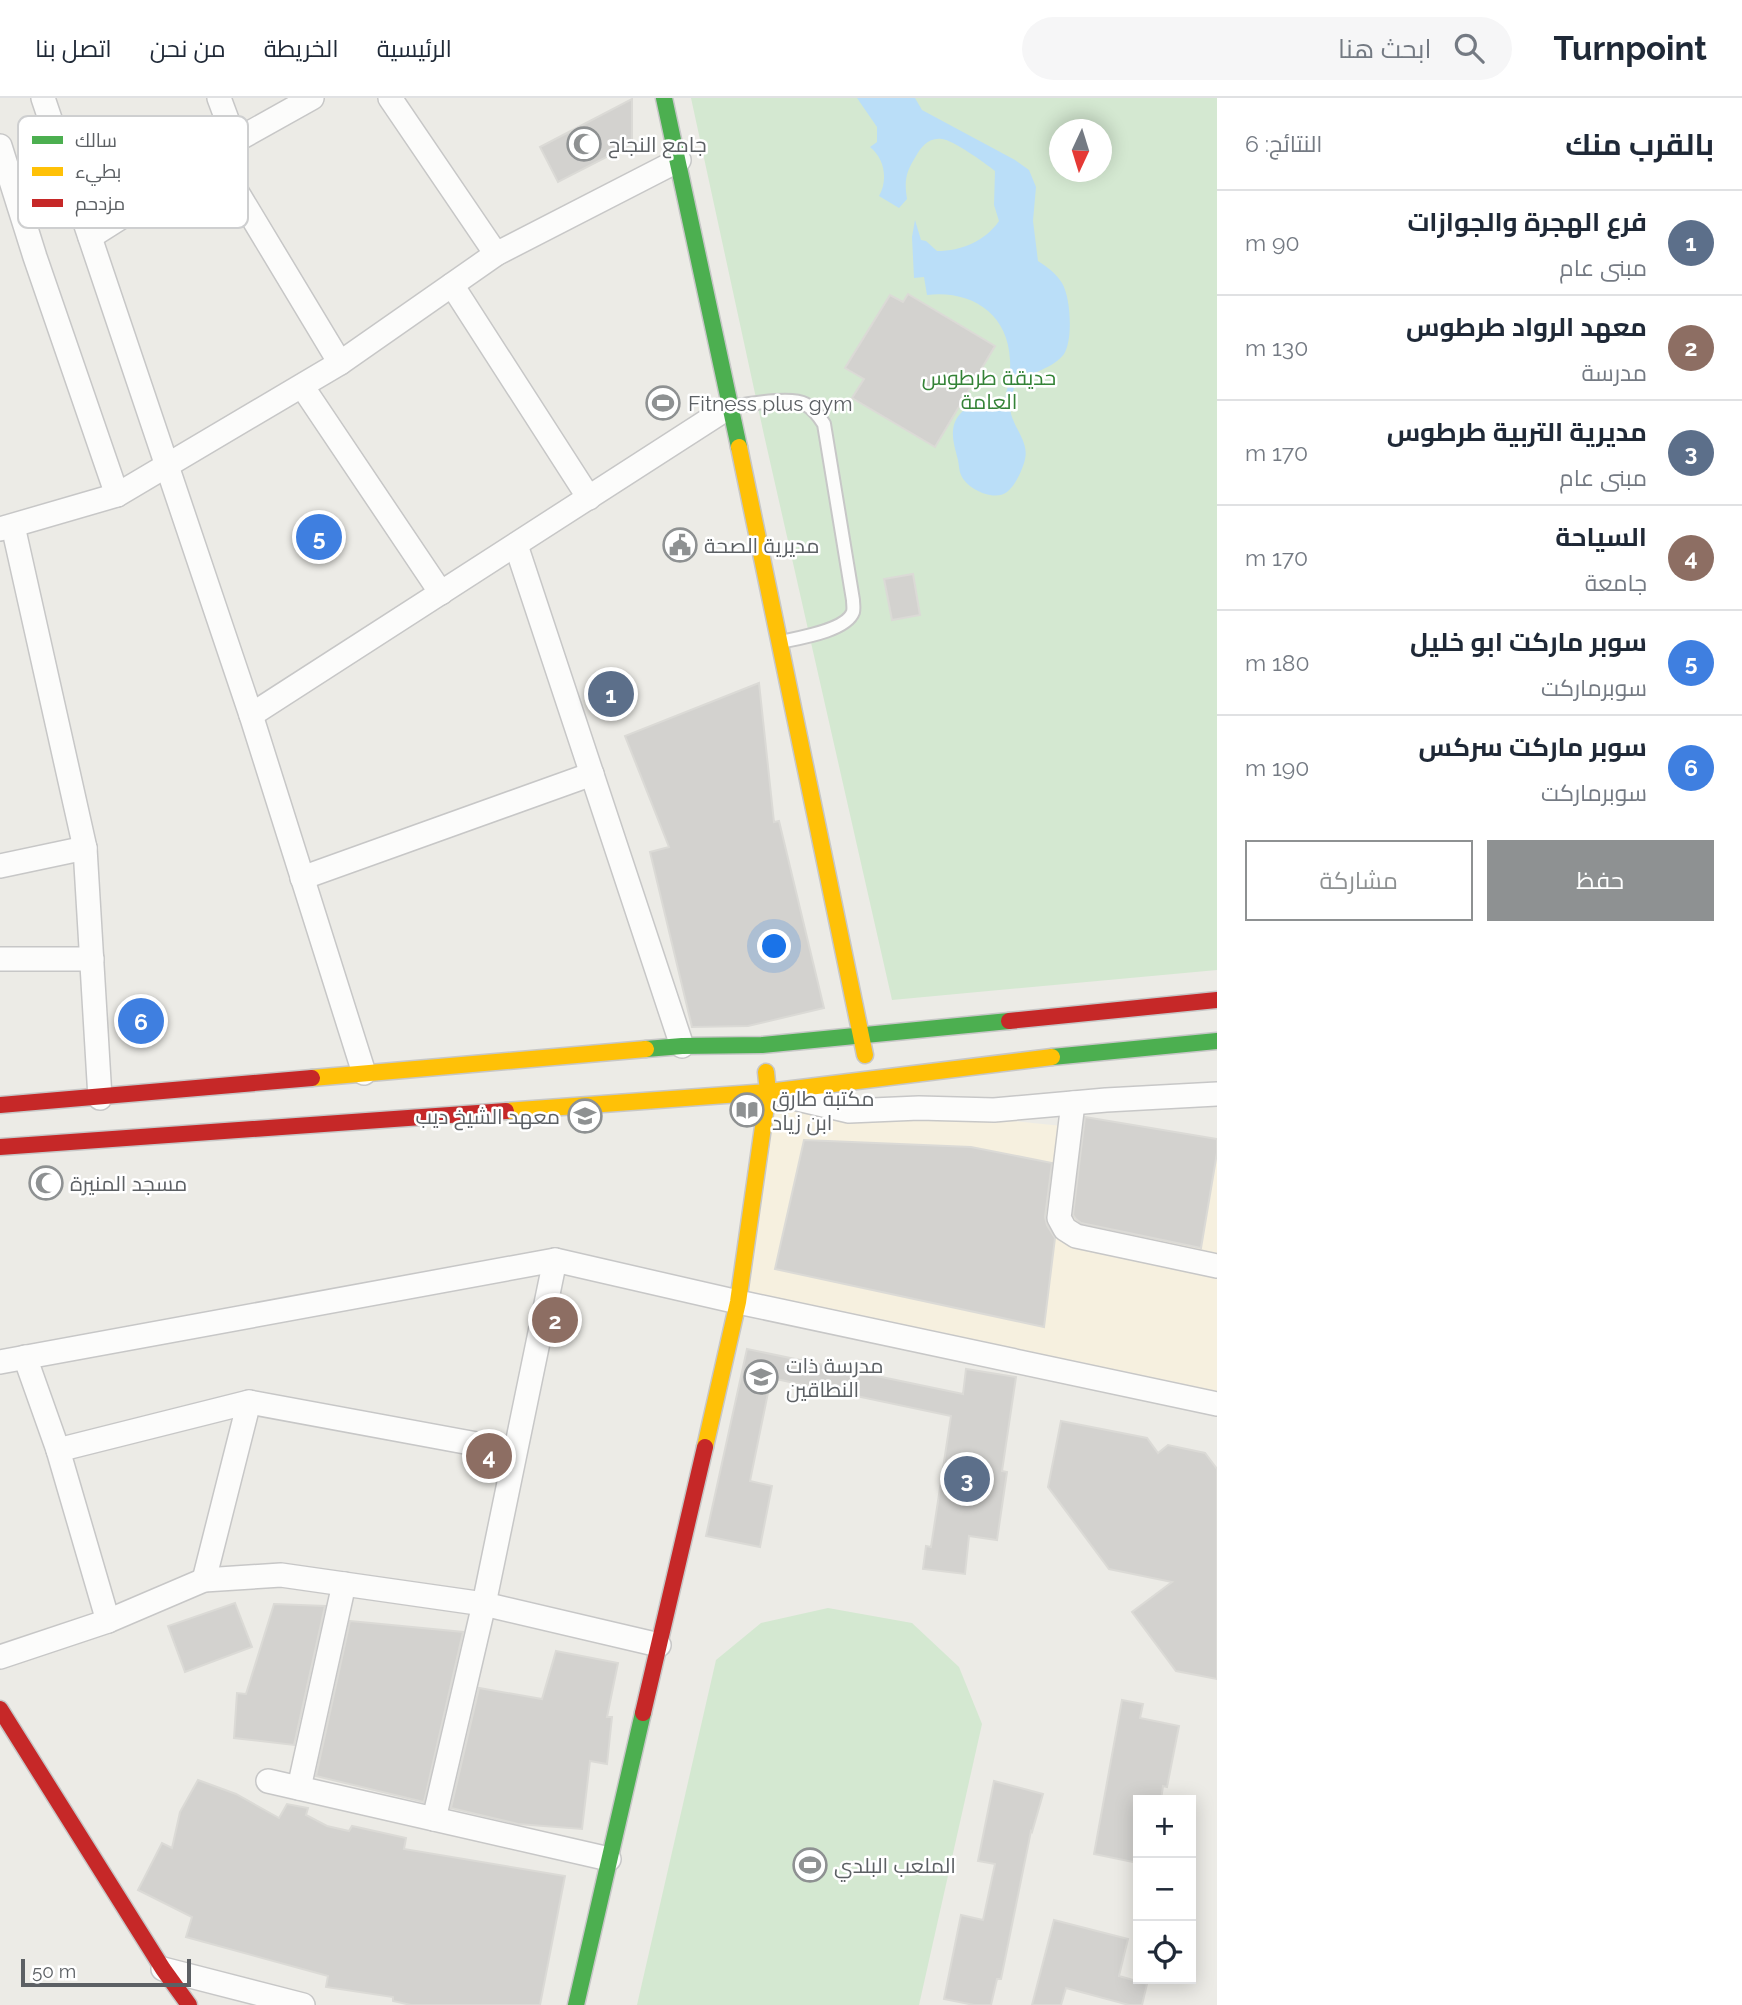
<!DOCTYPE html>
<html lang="ar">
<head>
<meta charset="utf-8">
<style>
	:root { --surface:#fff; --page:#f6f6f7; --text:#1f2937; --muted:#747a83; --line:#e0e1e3; --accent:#8e9192 }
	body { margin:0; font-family:Raleway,Cairo,sans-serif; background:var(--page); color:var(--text); direction:rtl }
	.controls { position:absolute; right:21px; bottom:21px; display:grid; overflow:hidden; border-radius:0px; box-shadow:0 4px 18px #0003 }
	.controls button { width:63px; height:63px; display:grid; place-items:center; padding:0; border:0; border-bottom:2px solid var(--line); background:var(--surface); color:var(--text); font:35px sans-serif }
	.compass { position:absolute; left:1049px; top:21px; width:63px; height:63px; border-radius:50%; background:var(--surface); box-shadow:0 4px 18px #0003; rotate:184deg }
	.scale { position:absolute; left:21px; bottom:18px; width:170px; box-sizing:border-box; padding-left:7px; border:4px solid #5c6064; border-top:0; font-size:19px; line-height:24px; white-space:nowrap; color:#5c6064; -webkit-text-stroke:5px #fff; paint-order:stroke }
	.you { position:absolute; left:775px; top:849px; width:24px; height:24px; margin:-18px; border:5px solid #fff; border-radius:50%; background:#1a73e8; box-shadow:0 0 0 10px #1a73e833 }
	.badge { display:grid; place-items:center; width:46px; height:46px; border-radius:50%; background:var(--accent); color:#fff; font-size:23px; font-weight:700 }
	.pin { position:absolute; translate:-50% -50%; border:4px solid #fff; box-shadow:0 2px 7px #0006 }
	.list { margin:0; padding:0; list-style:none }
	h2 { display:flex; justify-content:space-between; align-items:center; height:91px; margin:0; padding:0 28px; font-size:30px }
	h2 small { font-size:23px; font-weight:400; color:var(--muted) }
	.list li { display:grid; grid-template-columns:46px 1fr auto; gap:21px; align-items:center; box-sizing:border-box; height:105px; padding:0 28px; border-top:2px solid var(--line) }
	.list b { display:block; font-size:26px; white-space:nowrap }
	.list p { margin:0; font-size:23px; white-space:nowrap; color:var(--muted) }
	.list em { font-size:23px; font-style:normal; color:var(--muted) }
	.actions { display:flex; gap:14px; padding:21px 28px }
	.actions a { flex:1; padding:16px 0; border:2px solid var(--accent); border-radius:0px; text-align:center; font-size:24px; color:var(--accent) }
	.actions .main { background:var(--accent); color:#fff }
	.icon { flex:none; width:38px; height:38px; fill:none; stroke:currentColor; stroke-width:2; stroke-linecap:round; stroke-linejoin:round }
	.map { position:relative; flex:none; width:1217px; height:1907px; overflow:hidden; direction:ltr }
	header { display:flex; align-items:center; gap:42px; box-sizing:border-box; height:98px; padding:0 35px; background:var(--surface); border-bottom:2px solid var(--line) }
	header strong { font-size:33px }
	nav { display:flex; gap:38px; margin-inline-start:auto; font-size:24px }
	.search { width:490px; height:63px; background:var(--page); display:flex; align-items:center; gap:18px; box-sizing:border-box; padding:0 24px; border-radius:38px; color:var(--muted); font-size:26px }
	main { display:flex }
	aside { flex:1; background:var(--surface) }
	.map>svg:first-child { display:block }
	.commercial { fill:#f6f0df }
	.green { fill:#d4e8d1; fill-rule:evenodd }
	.water { fill:#badef8 }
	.building { fill:#d3d2cf; stroke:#dbdad6; stroke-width:2 }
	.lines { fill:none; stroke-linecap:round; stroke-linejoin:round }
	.lane-casing { stroke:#c7c7c7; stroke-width:16 }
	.street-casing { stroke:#c7c7c7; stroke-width:26 }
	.fast-casing { stroke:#c7c7c7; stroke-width:19 }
	.slow-casing { stroke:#c7c7c7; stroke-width:19 }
	.jam-casing { stroke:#c7c7c7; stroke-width:19 }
	.lane { stroke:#fcfcfb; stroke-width:12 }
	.street { stroke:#fcfcfb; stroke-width:23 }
	.fast { stroke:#4caf50; stroke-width:16 }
	.slow { stroke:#ffc107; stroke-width:16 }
	.jam { stroke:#c62828; stroke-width:16 }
	.labels { text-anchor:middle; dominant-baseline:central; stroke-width:5; stroke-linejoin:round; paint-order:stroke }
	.poi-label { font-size:21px; fill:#5c6064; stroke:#fff; text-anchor:start }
	.park-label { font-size:21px; fill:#348337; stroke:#fff }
	.key { fill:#fff; stroke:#cecfd0; stroke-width:2 }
	.key-label { font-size:19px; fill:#5c6064 }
</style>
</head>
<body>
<header>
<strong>Turnpoint</strong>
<div class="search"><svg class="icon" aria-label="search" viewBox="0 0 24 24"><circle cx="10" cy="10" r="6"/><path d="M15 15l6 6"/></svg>ابحث هنا</div>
<nav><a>الرئيسية</a><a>الخريطة</a><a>من نحن</a><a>اتصل بنا</a></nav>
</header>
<main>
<aside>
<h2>بالقرب منك<small>النتائج: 6</small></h2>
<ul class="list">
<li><span class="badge" style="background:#5c6f8a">1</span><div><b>فرع الهجرة والجوازات</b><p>مبنى عام</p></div><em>90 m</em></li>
<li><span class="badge" style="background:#8d6e63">2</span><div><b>معهد الرواد طرطوس</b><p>مدرسة</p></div><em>130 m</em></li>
<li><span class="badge" style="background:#5c6f8a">3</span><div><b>مديرية التربية طرطوس</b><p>مبنى عام</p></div><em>170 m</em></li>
<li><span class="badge" style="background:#8d6e63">4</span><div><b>السياحة</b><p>جامعة</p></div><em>170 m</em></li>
<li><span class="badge" style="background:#3f7fe0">5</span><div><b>سوبر ماركت ابو خليل</b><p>سوبرماركت</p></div><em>180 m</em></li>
<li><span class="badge" style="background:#3f7fe0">6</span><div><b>سوبر ماركت سركس</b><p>سوبرماركت</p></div><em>190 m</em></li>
</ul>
<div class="actions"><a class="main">حفظ</a><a>مشاركة</a></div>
</aside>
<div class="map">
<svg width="1217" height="1907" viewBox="0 0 1217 1907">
	<rect width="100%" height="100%" fill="#ecebe6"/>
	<polygon class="commercial" points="776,1003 915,1013 1217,1044 1217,1306 738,1204"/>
	<g class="green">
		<path d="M691,0H1217V872L892,902L764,337ZM1060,32H1102V74H1060Z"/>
		<polygon points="828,1510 912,1525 959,1569 982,1626 919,1907 637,1907 716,1562 761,1525"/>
	</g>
	<path class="water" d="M857,0H915L922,12L1015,62L1029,72L1036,89L1033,123L1038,163C1047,169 1056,175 1062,185C1071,200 1073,242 1064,256C1054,270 1030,275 1016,284C1013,294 1009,305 1011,316C1015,331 1029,345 1025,361C1023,371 1015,388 1007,394C994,404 967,391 961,377C959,373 959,367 958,362C955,350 950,336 955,324C963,306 987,298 1005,300C1008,288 1011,275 1010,262C1008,215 971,192 927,197L924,179L914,180L912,139L915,122L921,142L926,143L937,153C962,153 985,143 999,123L994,107L995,73C985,65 953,42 942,41C929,39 921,49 916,58C906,74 904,82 907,101L899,110L879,98C888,82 885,61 870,49L877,44V29Z"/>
	<g class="building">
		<polygon points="632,1 632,46 558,84 540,49"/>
		<polygon points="908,196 995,248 935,349 852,300 864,281 845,270 890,197 903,204"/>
		<polygon points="913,476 920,517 892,522 884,481"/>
		<polygon points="759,585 774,724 779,723 824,910 748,928 692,929 650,754 669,749 625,638"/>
		<polygon points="1085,1019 1217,1041 1217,1055 1201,1150 1081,1125 1076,1121 1073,1117"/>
		<polygon points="804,1042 971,1049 1052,1065 1045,1119 1047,1127 1055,1140 1044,1229 775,1171"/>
		<polygon points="747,1251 963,1296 966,1271 1016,1279 1002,1373 1007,1374 997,1442 969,1438 965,1476 923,1471 926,1448 931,1449 951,1318 771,1280 750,1383 772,1388 760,1449 706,1438"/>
		<polygon points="1061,1323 1147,1340 1158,1355 1168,1347 1205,1355 1217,1371 1217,1581 1176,1573 1132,1514 1172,1484 1109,1471 1048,1389"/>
		<polygon points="235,1505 252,1549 185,1574 168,1528"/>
		<polygon points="274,1506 325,1508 294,1647 234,1640 237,1595 246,1596"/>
		<polygon points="350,1523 463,1534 424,1704 316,1678"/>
		<polygon points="556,1553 618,1565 607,1619 612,1619 607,1666 590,1663 582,1731 518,1726 451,1710 479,1590 542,1601"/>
		<polygon points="1122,1602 1143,1606 1140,1620 1179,1628 1167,1689 1163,1688 1161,1702 1138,1702 1138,1765 1094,1756"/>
		<polygon points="198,1682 236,1696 279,1720 287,1706 308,1710 306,1717 327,1728 349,1733 352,1728 406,1740 404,1751 565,1778 540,1907 411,1907 393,1903 393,1899 326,1889 328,1878 186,1839 192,1819 138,1792 162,1745 172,1750 180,1714"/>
		<polygon points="994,1683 1043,1696 1032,1734 1031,1733 1001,1881 997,1881 991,1907 974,1907 944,1901 961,1817 983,1822 995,1766 978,1763"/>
		<polygon points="1054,1822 1128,1841 1119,1878 1147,1886 1142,1907 1129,1907 1066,1890 1061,1907 1032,1907"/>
	</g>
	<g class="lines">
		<defs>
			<path id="lane" d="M732,309C748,306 791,298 805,306C814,311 819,318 824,326L853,502C853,506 854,510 853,514C846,533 798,540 780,544"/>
			<g id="street">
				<polyline points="43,0 251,617 364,975"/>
				<polyline points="219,0 235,43"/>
				<polyline points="390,0 496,156"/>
				<polyline points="0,48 35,159 117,397"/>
				<polyline points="216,59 340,265"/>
				<polyline points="90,139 216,59 235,43 312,0"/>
				<polyline points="452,187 589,400"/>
				<polyline points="302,288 441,495"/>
				<polyline points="13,428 85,750 100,1000"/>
				<polyline points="0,431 117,397 340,265 496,156 679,62"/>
				<polyline points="516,447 682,948"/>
				<polyline points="251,617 729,309"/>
				<polyline points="0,768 85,750"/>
				<polyline points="302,780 592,676"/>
				<polyline points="0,861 92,861"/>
				<polyline points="785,998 849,1013 919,1010 994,1012 1106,1002 1217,996"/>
				<polyline points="1073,1005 1059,1120 1065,1131 1076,1138 1217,1168"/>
				<polyline points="25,1259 58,1352 108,1523"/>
				<polyline points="0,1264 555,1162 738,1204 1217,1306"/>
				<polyline points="58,1352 249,1304 514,1353"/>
				<polyline points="204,1482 249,1304"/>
				<polyline points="0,1559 108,1523 204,1482 281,1477 484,1506 659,1547"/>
				<polyline points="268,1683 609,1761"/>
				<polyline points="299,1690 344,1486"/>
				<polyline points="434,1721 484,1506 555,1162"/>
				<polyline points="163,1871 303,1907"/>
			</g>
			<g id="fast">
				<polyline points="664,0 739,349"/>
				<polyline points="646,951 682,948 762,947 1009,923"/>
				<polyline points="1052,959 1217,943"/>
				<polyline points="576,1907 643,1615"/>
			</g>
			<g id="slow">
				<polyline points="739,349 865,957"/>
				<polyline points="312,980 646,951"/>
				<polyline points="506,1013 768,994 1052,959"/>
				<polyline points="705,1349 738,1204 768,994 766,974"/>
			</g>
			<g id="jam">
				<polyline points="1009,923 1217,902"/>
				<polyline points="0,1007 312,980"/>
				<polyline points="0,1049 506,1013"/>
				<polyline points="0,1611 163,1871 189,1907"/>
				<polyline points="643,1615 705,1349"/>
			</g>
		</defs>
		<use href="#lane" class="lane-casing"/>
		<use href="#street" class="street-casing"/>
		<use href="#fast" class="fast-casing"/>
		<use href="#slow" class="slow-casing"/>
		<use href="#jam" class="jam-casing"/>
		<use href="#lane" class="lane"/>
		<use href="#street" class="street"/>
		<use href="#fast" class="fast"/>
		<use href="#slow" class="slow"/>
		<use href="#jam" class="jam"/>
	</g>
	<defs>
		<symbol id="mosque-ring" viewBox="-11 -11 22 22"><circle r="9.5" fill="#fff" stroke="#8e9192" stroke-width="1.5"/><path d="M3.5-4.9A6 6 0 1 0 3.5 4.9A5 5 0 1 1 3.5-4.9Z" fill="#8e9192"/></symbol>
		<symbol id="stadium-ring" viewBox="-11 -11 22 22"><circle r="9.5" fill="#fff" stroke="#8e9192" stroke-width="1.5"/><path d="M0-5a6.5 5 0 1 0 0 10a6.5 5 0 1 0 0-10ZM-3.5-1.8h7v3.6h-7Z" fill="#8e9192"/></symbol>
		<symbol id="civic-ring" viewBox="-11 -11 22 22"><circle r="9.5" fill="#fff" stroke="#8e9192" stroke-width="1.5"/><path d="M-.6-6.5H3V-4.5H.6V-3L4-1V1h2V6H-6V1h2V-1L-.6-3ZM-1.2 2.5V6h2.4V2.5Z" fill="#8e9192"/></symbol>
		<symbol id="library-ring" viewBox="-11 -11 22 22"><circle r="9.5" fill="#fff" stroke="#8e9192" stroke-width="1.5"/><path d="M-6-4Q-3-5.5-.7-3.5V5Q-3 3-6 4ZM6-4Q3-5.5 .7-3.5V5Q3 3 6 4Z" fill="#8e9192"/></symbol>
		<symbol id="school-ring" viewBox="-11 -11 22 22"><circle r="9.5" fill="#fff" stroke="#8e9192" stroke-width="1.5"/><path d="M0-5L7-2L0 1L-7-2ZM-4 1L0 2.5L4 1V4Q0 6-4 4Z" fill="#8e9192"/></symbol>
	</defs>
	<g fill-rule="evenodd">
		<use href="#mosque-ring" x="565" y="27" width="38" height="38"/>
		<use href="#stadium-ring" x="644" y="286" width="38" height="38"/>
		<use href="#civic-ring" x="661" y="428" width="38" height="38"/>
		<use href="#library-ring" x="728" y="993" width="38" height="38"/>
		<use href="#school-ring" x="566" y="999" width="38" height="38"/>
		<use href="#mosque-ring" x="27" y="1066" width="38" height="38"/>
		<use href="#school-ring" x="742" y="1260" width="38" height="38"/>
		<use href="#stadium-ring" x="791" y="1748" width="38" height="38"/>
	</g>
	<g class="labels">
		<g class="poi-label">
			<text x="608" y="46">جامع النجاح</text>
			<text x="688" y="305">Fitness plus gym</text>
			<text x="704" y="447">مديرية الصحة</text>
			<text x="772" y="1000">مكتبة طارق<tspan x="772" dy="24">ابن زياد</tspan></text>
			<text x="560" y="1018" text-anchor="end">معهد الشيخ ديب</text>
			<text x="70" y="1085">مسجد المنيرة</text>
			<text x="786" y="1267">مدرسة ذات<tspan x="786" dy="24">النطاقين</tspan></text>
			<text x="834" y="1767">الملعب البلدي</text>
		</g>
		<g class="park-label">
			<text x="989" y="279">حديقة طرطوس<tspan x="989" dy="24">العامة</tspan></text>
		</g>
	</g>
	<rect x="18" y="18" width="230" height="112" rx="10" class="key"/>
	<rect x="32" y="38" width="31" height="8" fill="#4caf50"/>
	<rect x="32" y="69" width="31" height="9" fill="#ffc107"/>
	<rect x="32" y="101" width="31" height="8" fill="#c62828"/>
	<g class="key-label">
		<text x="75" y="49">سالك</text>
		<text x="75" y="80">بطيء</text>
		<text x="75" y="112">مزدحم</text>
	</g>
</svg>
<div class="controls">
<button>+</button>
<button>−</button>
<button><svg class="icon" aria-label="locate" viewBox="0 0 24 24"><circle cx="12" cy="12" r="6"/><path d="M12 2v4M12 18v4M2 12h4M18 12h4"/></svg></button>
</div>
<svg class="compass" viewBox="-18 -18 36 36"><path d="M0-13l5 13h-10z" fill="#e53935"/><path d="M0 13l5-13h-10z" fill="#747a83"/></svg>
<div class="scale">50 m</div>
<div class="you"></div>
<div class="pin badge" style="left:611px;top:596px;background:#5c6f8a">1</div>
<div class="pin badge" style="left:555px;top:1222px;background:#8d6e63">2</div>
<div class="pin badge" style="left:967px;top:1381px;background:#5c6f8a">3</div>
<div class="pin badge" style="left:489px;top:1358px;background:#8d6e63">4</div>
<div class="pin badge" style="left:319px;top:439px;background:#3f7fe0">5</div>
<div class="pin badge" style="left:141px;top:923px;background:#3f7fe0">6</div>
</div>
</main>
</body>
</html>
